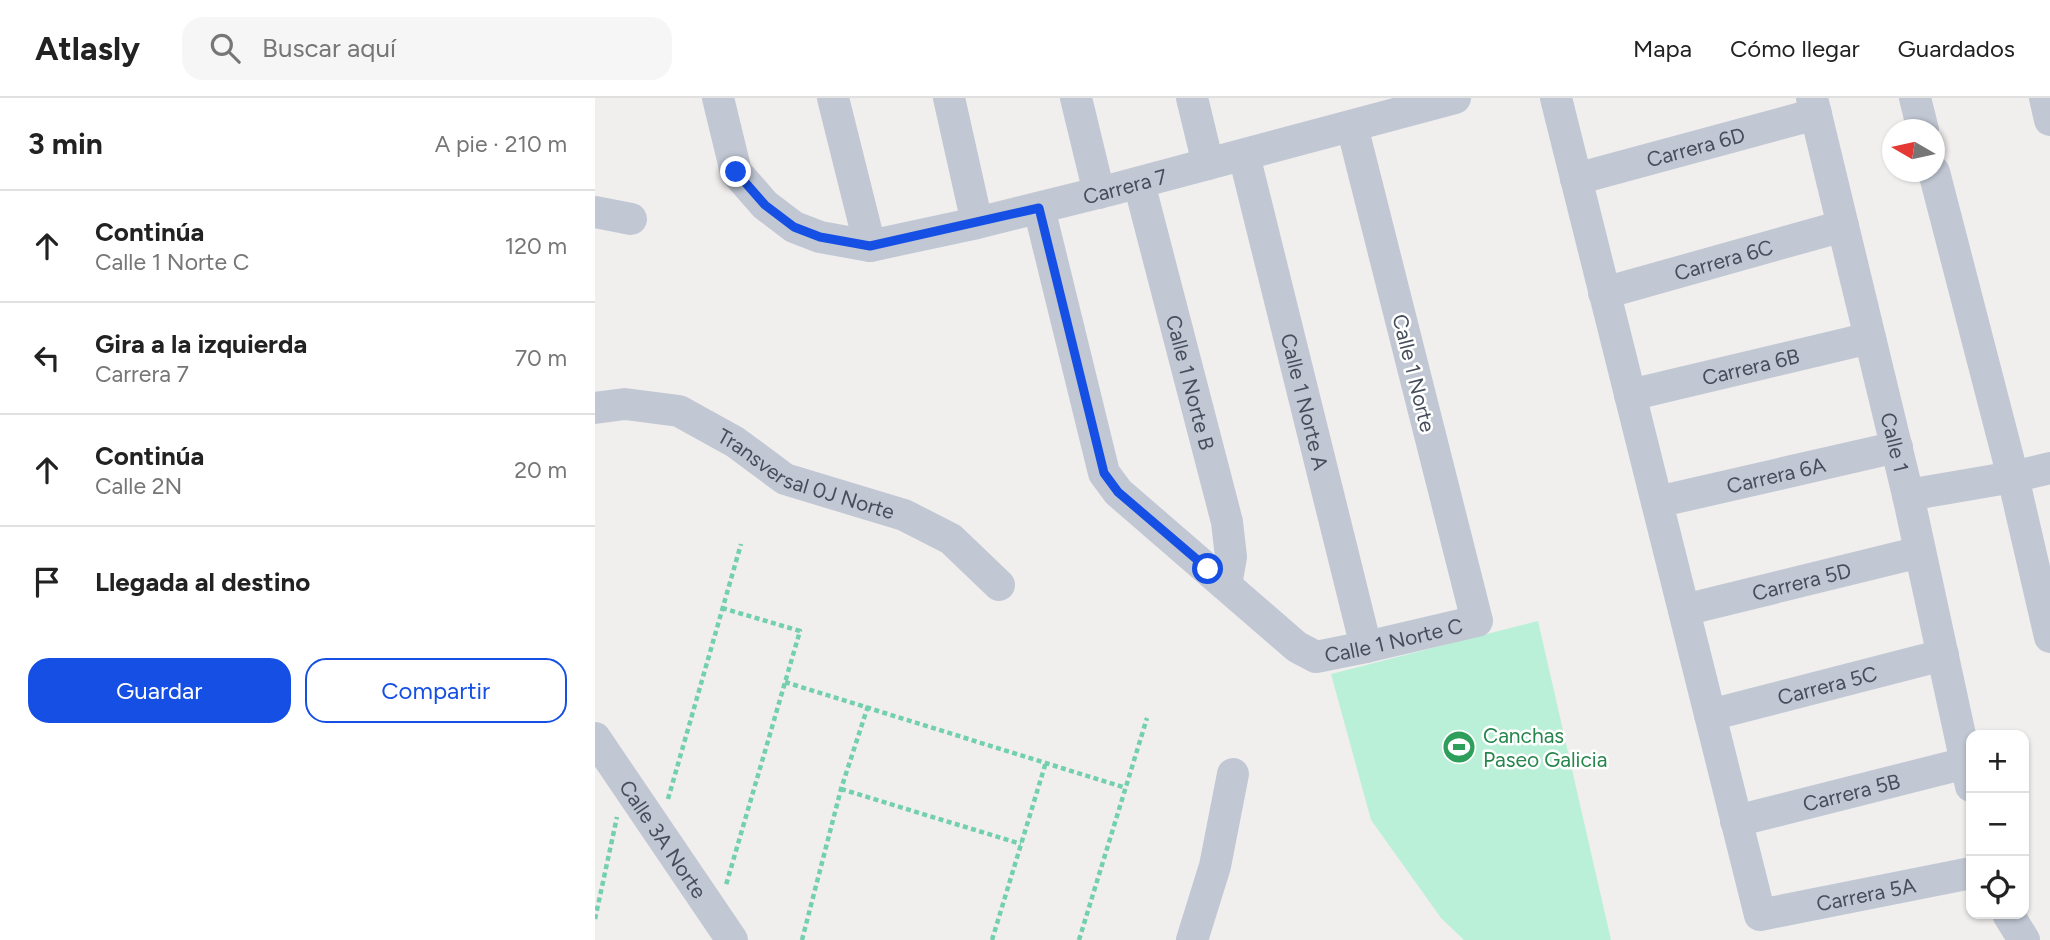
<!DOCTYPE html>
<html lang="es">
<head>
<meta charset="utf-8">
<style>
	:root { --surface:#fff; --page:#f6f6f6; --text:#222; --muted:#767676; --line:#e0e0e0; --accent:#154fe4 }
	body { margin:0; font-family:Figtree,sans-serif; background:var(--page); color:var(--text) }
	.controls { position:absolute; right:21px; bottom:21px; display:grid; overflow:hidden; border-radius:14px; box-shadow:0 2px 5px #0004 }
	.controls button { width:63px; height:63px; display:grid; place-items:center; padding:0; border:0; border-bottom:2px solid var(--line); background:var(--surface); color:var(--text); font:35px sans-serif }
	.compass { position:absolute; left:1287px; top:21px; width:63px; height:63px; border-radius:50%; background:var(--surface); box-shadow:0 2px 5px #0004; rotate:279deg }
	.stop { position:absolute; width:21px; height:21px; margin:-16px; border:5px solid #154fe4; border-radius:50%; background:#fff }
	.stop.end { background:#154fe4; border-color:#fff; box-shadow:0 2px 7px #0008 }
	.list { margin:0; padding:0; list-style:none }
	h2 { display:flex; justify-content:space-between; align-items:center; height:91px; margin:0; padding:0 28px; font-size:30px }
	h2 small { font-size:23px; font-weight:400; color:var(--muted) }
	.list li { display:grid; grid-template-columns:46px 1fr auto; gap:21px; align-items:center; box-sizing:border-box; height:112px; padding:0 28px; border-top:2px solid var(--line) }
	.list b { display:block; font-size:26px; white-space:nowrap }
	.list p { margin:0; font-size:23px; white-space:nowrap; color:var(--muted) }
	.list em { font-size:23px; font-style:normal; color:var(--muted) }
	.actions { display:flex; gap:14px; padding:21px 28px }
	.actions a { flex:1; padding:16px 0; border:2px solid var(--accent); border-radius:21px; text-align:center; font-size:24px; color:var(--accent) }
	.actions .main { background:var(--accent); color:#fff }
	.icon { flex:none; width:38px; height:38px; fill:none; stroke:currentColor; stroke-width:2; stroke-linecap:round; stroke-linejoin:round }
	.map { position:relative; flex:none; width:1455px; height:842px; overflow:hidden }
	header { display:flex; align-items:center; gap:42px; box-sizing:border-box; height:98px; padding:0 35px; background:var(--surface); border-bottom:2px solid var(--line) }
	header strong { font-size:33px }
	nav { display:flex; gap:38px; margin-inline-start:auto; font-size:24px }
	.search { width:490px; height:63px; background:var(--page); display:flex; align-items:center; gap:18px; box-sizing:border-box; padding:0 24px; border-radius:21px; color:var(--muted); font-size:26px }
	main { display:flex }
	aside { flex:1; background:var(--surface) }
	.map>svg:first-child { display:block }
	.green { fill:#bbf0d8 }
	.lines { fill:none; stroke-linecap:round; stroke-linejoin:round }
	.path { stroke:#72cfb0; stroke-width:4.5; stroke-dasharray:5 3.5; stroke-linecap:butt }
	.minor { stroke:#c1c8d4; stroke-width:32 }
	.route { stroke:#154fe4; stroke-width:9 }
	.labels { text-anchor:middle; dominant-baseline:central; stroke-width:5; stroke-linejoin:round; paint-order:stroke }
	.street-label { font-size:21px; fill:#464e5c; stroke:#fff }
	.leisure-label { font-size:21px; fill:#27864d; stroke:#fff; text-anchor:start }
</style>
</head>
<body>
<header>
<strong>Atlasly</strong>
<div class="search"><svg class="icon" aria-label="search" viewBox="0 0 24 24"><circle cx="10" cy="10" r="6"/><path d="M15 15l6 6"/></svg>Buscar aquí</div>
<nav><a>Mapa</a><a>Cómo llegar</a><a>Guardados</a></nav>
</header>
<main>
<aside>
<h2>3 min<small>A pie · 210 m</small></h2>
<ul class="list">
<li><svg class="icon" aria-label="ahead" viewBox="0 0 24 24"><path d="M12 20V5M6 11l6-6 6 6"/></svg><div><b>Continúa</b><p>Calle 1 Norte C</p></div><em>120 m</em></li>
<li><svg class="icon" aria-label="left" viewBox="0 0 24 24"><path d="M17 20v-9H6M10 6l-5 5 5 5"/></svg><div><b>Gira a la izquierda</b><p>Carrera 7</p></div><em>70 m</em></li>
<li><svg class="icon" aria-label="ahead" viewBox="0 0 24 24"><path d="M12 20V5M6 11l6-6 6 6"/></svg><div><b>Continúa</b><p>Calle 2N</p></div><em>20 m</em></li>
<li><svg class="icon" aria-label="arrive" viewBox="0 0 24 24"><path d="M6 21V4h12l-3 4 3 4H6"/></svg><div><b>Llegada al destino</b></div></li>
</ul>
<div class="actions"><a class="main">Guardar</a><a>Compartir</a></div>
</aside>
<div class="map">
<svg width="1455" height="842" viewBox="0 0 1455 842">
	<rect width="100%" height="100%" fill="#f1eeee"/>
	<polygon class="green" points="943,523 1016,842 869,842 846,820 776,722 736,576"/>
	<g class="lines">
		<g class="path">
			<polyline points="127,510 205,533 131,787"/>
			<polyline points="190,584 531,690"/>
			<polyline points="246,691 426,746"/>
			<polyline points="73,701 146,446"/>
			<polyline points="0,821 22,719"/>
			<polyline points="207,842 246,691 273,608"/>
			<polyline points="397,842 451,664"/>
			<polyline points="484,842 552,620"/>
		</g>
		<g class="minor">
			<path id="s1" d="M123,0L141,74L170,107L199,129L225,139L275,148L382,125L519,91L860,0"/>
			<polyline points="238,0 275,148"/>
			<polyline points="354,0 382,125"/>
			<polyline points="481,0 504,95"/>
			<polyline points="597,0 613,66"/>
			<path id="s2" d="M961,0L1165,817L1376,775"/>
			<path id="s3" d="M1217,0L1313,397L1376,688"/>
			<polyline points="1320,0 1328,32"/>
			<polyline points="1450,0 1455,22"/>
			<path id="s4" d="M649,57L771,549"/>
			<polyline points="1339,74 1418,379 1455,539"/>
			<path id="s5" d="M981,81L1221,16"/>
			<path id="s6" d="M544,85L632,424L636,459L631,487"/>
			<path id="s7" d="M444,110L509,375L523,394L702,549L721,559L771,549L882,523L757,28"/>
			<polyline points="0,114 36,121"/>
			<path id="s8" d="M1009,195L1248,128"/>
			<path id="s9" d="M1035,297L1275,240"/>
			<path id="s10" d="M0,310L30,306L84,313L140,344L190,381L309,417L356,441L404,487"/>
			<polyline points="1313,397 1418,379 1455,370"/>
			<path id="s11" d="M1062,404L1302,349"/>
			<path id="s12" d="M1089,512L1325,454"/>
			<path id="s13" d="M1115,617L1348,557"/>
			<path id="s14" d="M0,640L137,842"/>
			<path id="s15" d="M1141,723L1371,665"/>
			<polyline points="1413,816 1429,842"/>
			<polyline points="597,842 620,768 638,676"/>
		</g>
	</g>
	<g class="lines">
		<polyline class="route" points="141,74 170,107 199,129 225,139 275,148 444,110 509,375 523,394 613,471"/>
	</g>
	<defs>
		<symbol id="stadium-disc" viewBox="-11 -11 22 22"><circle r="9.5" fill="#2e9e5b" stroke="#fff"/><path d="M0-5a6.5 5 0 1 0 0 10a6.5 5 0 1 0 0-10ZM-3.5-1.8h7v3.6h-7Z" fill="#fff"/></symbol>
	</defs>
	<g fill-rule="evenodd">
		<use href="#stadium-disc" x="845" y="630" width="38" height="38"/>
	</g>
	<g class="labels">
		<g class="street-label">
			<text stroke="none"><textPath href="#s5" startOffset="124">Carrera 6D</textPath></text>
			<text stroke="none"><textPath href="#s1" startOffset="497">Carrera 7</textPath></text>
			<text stroke="none"><textPath href="#s8" startOffset="124">Carrera 6C</textPath></text>
			<text stroke="none"><textPath href="#s9" startOffset="124">Carrera 6B</textPath></text>
			<text transform="translate(819 275) rotate(76)">Calle 1 Norte</text>
			<text stroke="none"><textPath href="#s6" startOffset="206">Calle 1 Norte B</textPath></text>
			<text stroke="none"><textPath href="#s4" startOffset="254">Calle 1 Norte A</textPath></text>
			<text stroke="none"><textPath href="#s3" startOffset="354">Calle 1</textPath></text>
			<text stroke="none"><textPath href="#s10" startOffset="228">Transversal 0J Norte</textPath></text>
			<text stroke="none"><textPath href="#s11" startOffset="122">Carrera 6A</textPath></text>
			<text stroke="none"><textPath href="#s12" startOffset="121">Carrera 5D</textPath></text>
			<text stroke="none"><textPath href="#s7" startOffset="634">Calle 1 Norte C</textPath></text>
			<text stroke="none"><textPath href="#s13" startOffset="121">Carrera 5C</textPath></text>
			<text stroke="none"><textPath href="#s15" startOffset="119">Carrera 5B</textPath></text>
			<text stroke="none"><textPath href="#s14" startOffset="122">Calle 3A Norte</textPath></text>
			<text stroke="none"><textPath href="#s2" startOffset="950">Carrera 5A</textPath></text>
		</g>
		<g class="leisure-label">
			<text x="888" y="637">Canchas<tspan x="888" dy="24">Paseo Galicia</tspan></text>
		</g>
	</g>
</svg>
<div class="controls">
<button>+</button>
<button>−</button>
<button><svg class="icon" aria-label="locate" viewBox="0 0 24 24"><circle cx="12" cy="12" r="6"/><path d="M12 2v4M12 18v4M2 12h4M18 12h4"/></svg></button>
</div>
<svg class="compass" viewBox="-18 -18 36 36"><path d="M0-13l5 13h-10z" fill="#e53935"/><path d="M0 13l5-13h-10z" fill="#767676"/></svg>
<div class="stop" style="left:613px;top:471px"></div>
<div class="stop end" style="left:141px;top:74px"></div>
</div>
</main>
</body>
</html>
